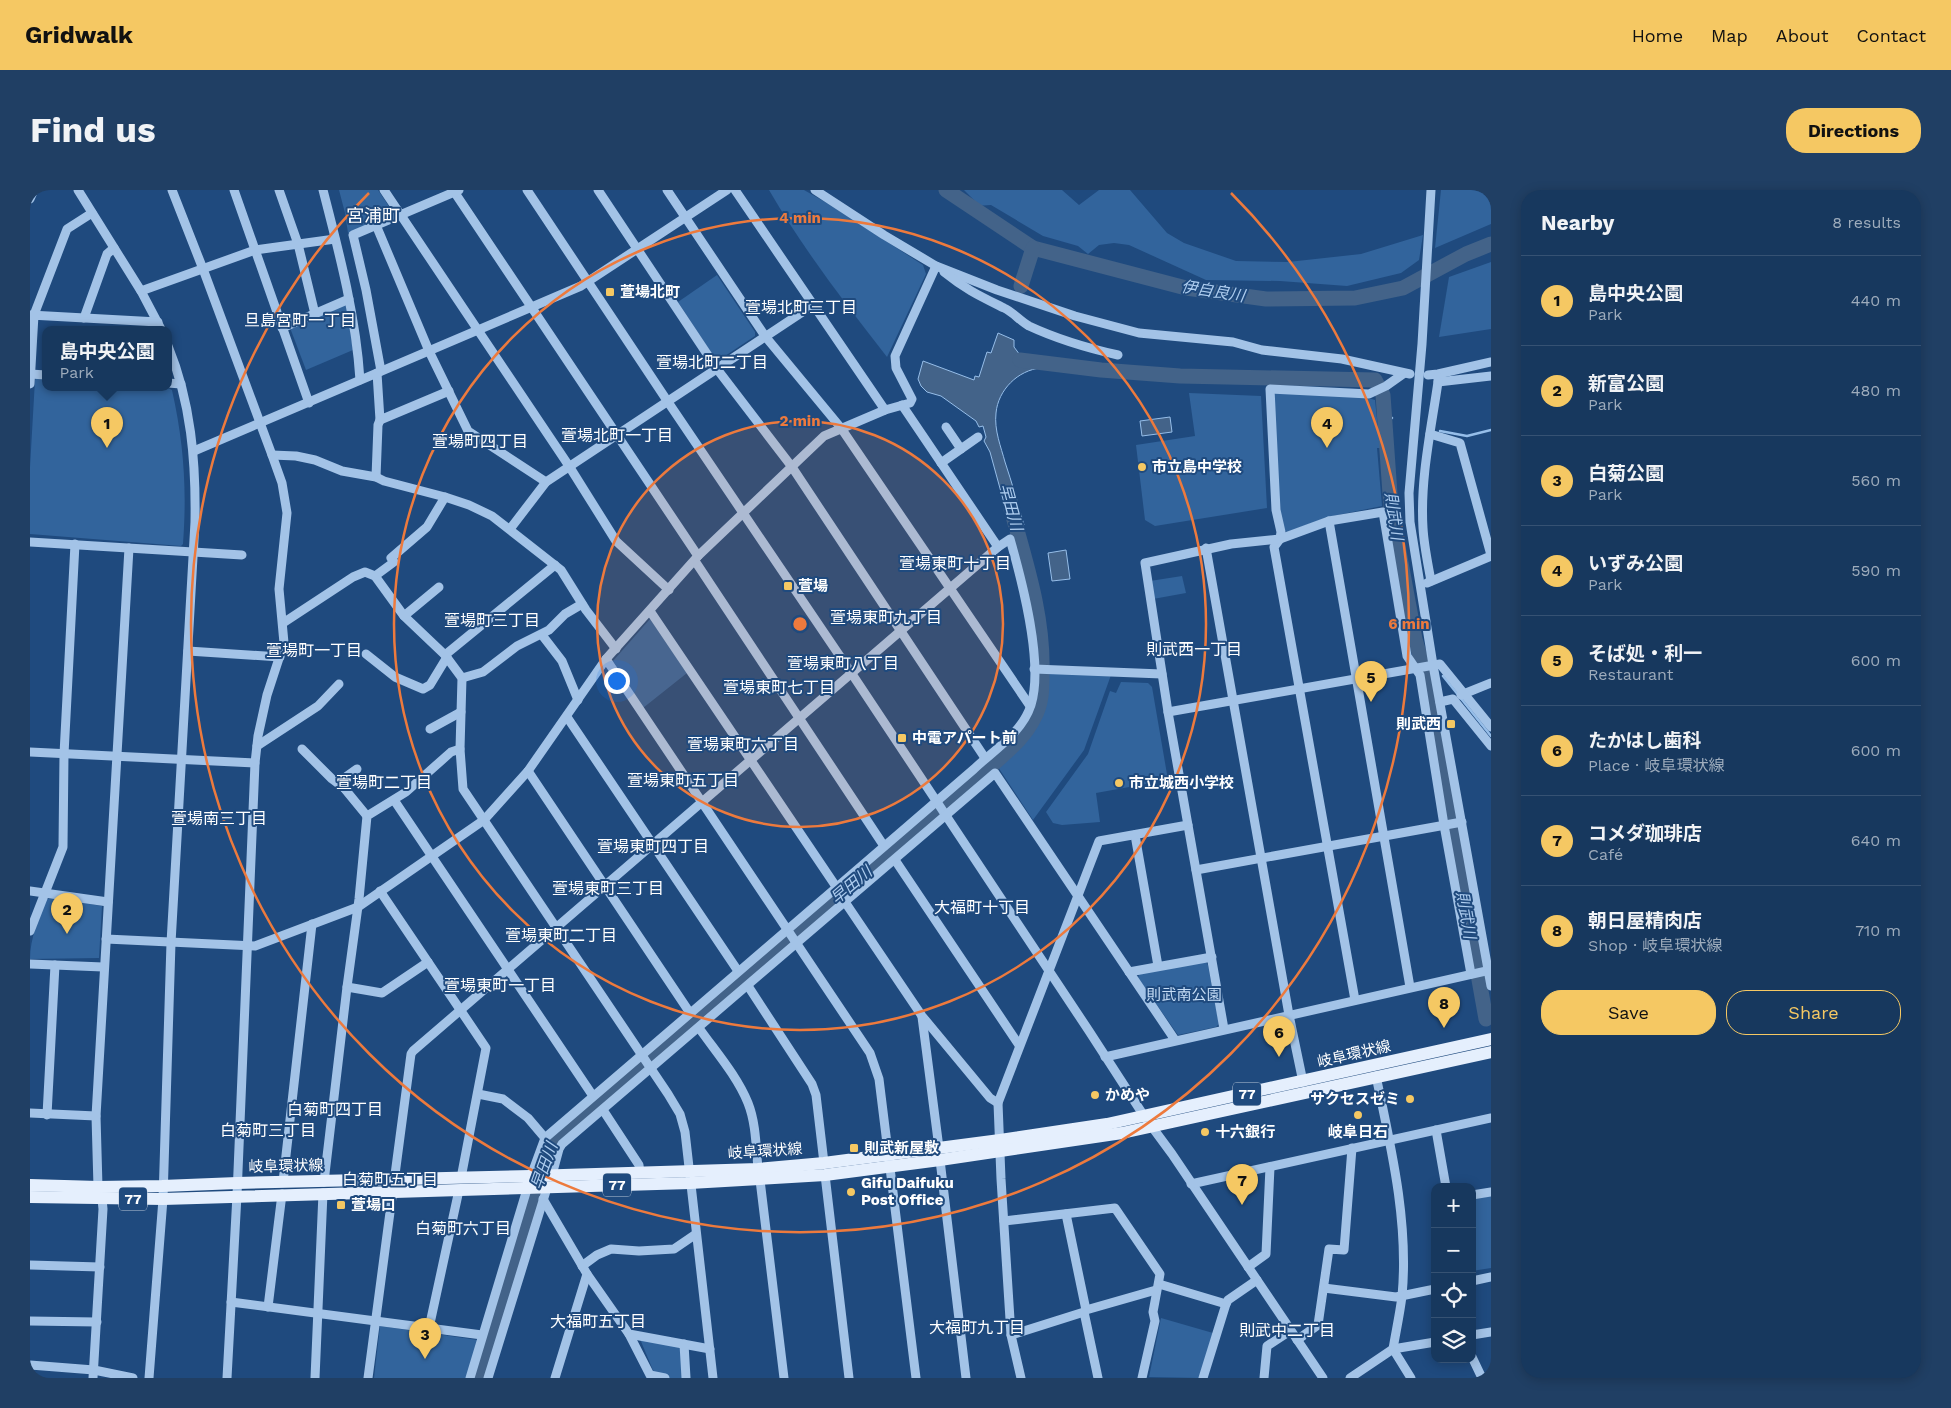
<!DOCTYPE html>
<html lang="en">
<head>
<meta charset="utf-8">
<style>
	:root { --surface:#17385e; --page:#203f64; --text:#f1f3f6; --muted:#9eacbc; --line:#365273; --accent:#f5c863 }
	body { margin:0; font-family:"Work Sans","Noto Sans JP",sans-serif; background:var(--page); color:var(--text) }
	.controls { position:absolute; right:15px; bottom:15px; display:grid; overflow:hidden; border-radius:10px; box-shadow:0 2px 12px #0003 }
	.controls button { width:45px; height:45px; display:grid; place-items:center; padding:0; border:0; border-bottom:1px solid var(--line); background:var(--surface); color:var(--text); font:25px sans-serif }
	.you { position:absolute; left:586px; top:490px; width:18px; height:18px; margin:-12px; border:4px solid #fff; border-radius:50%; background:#1a73e8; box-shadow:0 0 0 8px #1a73e833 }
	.badge { display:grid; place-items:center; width:32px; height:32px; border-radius:50%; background:var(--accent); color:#111; font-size:16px; font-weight:700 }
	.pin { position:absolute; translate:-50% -41px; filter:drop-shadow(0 1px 2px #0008) }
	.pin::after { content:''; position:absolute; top:26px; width:18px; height:15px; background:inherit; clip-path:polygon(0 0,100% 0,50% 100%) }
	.popup { position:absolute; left:12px; top:136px; width:130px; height:65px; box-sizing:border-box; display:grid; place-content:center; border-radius:10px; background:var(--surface); filter:drop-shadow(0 1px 4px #0005); font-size:16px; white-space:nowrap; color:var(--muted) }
	.popup b { font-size:19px; color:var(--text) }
	.popup::after { content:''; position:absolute; left:50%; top:100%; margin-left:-10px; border:10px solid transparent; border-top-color:var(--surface) }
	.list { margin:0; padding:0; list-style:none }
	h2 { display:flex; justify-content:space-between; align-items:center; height:65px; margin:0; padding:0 20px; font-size:21px }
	h2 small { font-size:16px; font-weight:400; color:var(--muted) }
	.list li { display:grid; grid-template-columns:32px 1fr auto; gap:15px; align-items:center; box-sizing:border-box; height:90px; padding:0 20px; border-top:1px solid var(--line) }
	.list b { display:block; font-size:19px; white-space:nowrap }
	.list p { margin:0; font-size:16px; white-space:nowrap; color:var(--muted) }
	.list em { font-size:16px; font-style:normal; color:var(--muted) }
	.actions { display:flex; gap:10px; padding:15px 20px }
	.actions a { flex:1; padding:11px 0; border:1px solid var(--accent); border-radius:20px; text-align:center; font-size:18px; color:var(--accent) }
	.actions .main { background:var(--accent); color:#111 }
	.icon { flex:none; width:28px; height:28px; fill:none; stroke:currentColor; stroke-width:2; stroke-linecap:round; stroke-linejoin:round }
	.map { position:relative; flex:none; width:1461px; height:1188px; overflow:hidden; border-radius:20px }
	header { display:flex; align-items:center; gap:30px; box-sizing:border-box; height:70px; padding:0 25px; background:var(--accent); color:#111 }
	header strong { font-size:24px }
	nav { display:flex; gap:28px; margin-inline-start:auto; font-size:18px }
	.intro { display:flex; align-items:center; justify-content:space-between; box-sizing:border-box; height:120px; padding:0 30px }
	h1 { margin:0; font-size:35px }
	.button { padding:12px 22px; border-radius:20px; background:var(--accent); color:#111; font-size:18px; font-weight:700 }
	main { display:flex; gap:30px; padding:0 30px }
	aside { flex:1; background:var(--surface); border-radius:20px; box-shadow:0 2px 12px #0003 }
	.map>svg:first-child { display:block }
	.green { fill:#32649c }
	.water { fill:#436389; stroke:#96bee9 }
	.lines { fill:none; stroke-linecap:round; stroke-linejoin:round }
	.stream { stroke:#96bee9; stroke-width:2.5 }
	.river { stroke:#436389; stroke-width:15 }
	.minor { stroke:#a3c3e7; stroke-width:9 }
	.major { stroke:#e5effd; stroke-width:12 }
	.ring { fill:none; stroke:#ed7a3d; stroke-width:2.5 }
	.poi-dot { fill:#f5c863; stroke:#1f4a7e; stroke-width:2 }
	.labels { text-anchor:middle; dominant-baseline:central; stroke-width:4; stroke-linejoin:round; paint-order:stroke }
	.shield { fill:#1f4a7e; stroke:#bcc9d8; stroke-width:1 }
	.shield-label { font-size:14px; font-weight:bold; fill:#fff }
	.poi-label { font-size:15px; font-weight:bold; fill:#fff; stroke:#1f4a7e; text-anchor:start }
	.park-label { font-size:15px; fill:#c6ddf6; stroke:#1f4a7e }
	.street-label { font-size:15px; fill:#fff; stroke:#1f4a7e }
	.water-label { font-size:16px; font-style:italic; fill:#aecdef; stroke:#1f4a7e }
	.neighbourhood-label { font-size:16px; fill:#fff; stroke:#1f4a7e }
	.quarter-label { font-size:18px; fill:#fff; stroke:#1f4a7e }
	.centre { fill:#ed7a3d; stroke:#1f4a7e; stroke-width:2.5 }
	.ring-label { font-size:15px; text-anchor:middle; font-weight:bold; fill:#ed7a3d; stroke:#1f4a7e; stroke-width:4; stroke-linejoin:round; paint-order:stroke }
</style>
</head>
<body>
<header>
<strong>Gridwalk</strong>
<nav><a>Home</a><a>Map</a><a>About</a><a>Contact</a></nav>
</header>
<div class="intro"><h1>Find us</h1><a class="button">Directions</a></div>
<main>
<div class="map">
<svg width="1461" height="1188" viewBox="0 0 1461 1188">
	<rect width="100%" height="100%" fill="#1f4a7e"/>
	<g class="green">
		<polygon points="309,0 348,0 362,21 361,24 318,43 315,23"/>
		<path d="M739,0H774L797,13L893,75L896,84L857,167C815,113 773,59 739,0Z"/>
		<polygon points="934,0 1032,0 1049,15 1069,0 1100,0 1137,43 1154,53 1206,71 1258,72 1331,64 1393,45 1389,70 1371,83 1317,96 1250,91 1176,90 1099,55 1084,53 1069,55 1058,64 1048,56 1013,46 961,15 945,16 944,10"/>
		<polygon points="1411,0 1461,0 1461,34 1405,58"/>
		<polygon points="1461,72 1461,139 1409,147 1419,87"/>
		<polygon points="687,85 725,142 725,146 689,170 686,170 648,112"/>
		<polygon points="316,112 323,160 276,180 259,135"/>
		<path d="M6,188L16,189V197H126L138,198L142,200C154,254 157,299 153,354L151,356L0,344V277L5,190Z"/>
		<polygon points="1246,202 1335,207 1345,210 1350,258 1347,258 1352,316 1298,327 1257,342 1254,340 1249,320 1244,205"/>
		<polygon points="1159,203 1231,206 1237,318 1125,336 1115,330 1106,255 1165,246"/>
		<polygon points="1152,386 1156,403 1123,409 1120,391"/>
		<polygon points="620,429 657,483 613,518 583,471"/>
		<path d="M1019,482L1081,485L1054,560L1003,630L968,577C1004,547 1017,531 1019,482Z"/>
		<polygon points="1091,492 1118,493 1122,497 1138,590 1066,603 1070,632 1032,635 1023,633 1016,622 1058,564 1080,501 1086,503"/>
		<path d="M23,708L72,716L69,768L0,769C0,748 9,728 17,709Z"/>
		<polygon points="1176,772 1178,775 1189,834 1186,837 1148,845 1108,788 1109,784"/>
		<polygon points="1461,1006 1461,1078 1442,1081 1442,1009"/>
		<polygon points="1131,1128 1183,1143 1169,1188 1119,1187"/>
		<polygon points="350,1136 448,1150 438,1188 344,1188"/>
		<polygon points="610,1149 655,1155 658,1188 639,1188 625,1185"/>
	</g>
	<g class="water">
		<path d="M968,143L984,150V157L990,165L1011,169V178C988,180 968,200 966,223C964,240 971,257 975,272C982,293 988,314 994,335L982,342L960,262L954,251L956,247L953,236L949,237L946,231L911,206L897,202L891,196L888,189L893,171L944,190L945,186L949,187L957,162L961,163Z"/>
		<polygon points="1140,227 1142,242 1112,246 1110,231"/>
		<polygon points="1036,360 1040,389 1022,391 1018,363"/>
	</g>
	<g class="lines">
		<g class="stream">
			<polyline points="1355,226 1362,228"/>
			<polyline points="1410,241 1437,246 1461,240"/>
			<polyline points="1413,486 1461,546"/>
		</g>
		<g class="river">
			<polyline points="916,0 1003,58 1156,98 1236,109 1325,108 1373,98 1436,64 1461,54"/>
			<polyline points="991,96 1003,58"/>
			<polyline points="990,170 1071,180 1150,186 1345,190 1353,205 1361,318 1385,449 1390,466 1397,499 1456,829"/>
			<path d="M447,1188L520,951L958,579C975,563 994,549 1004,528C1012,514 1012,499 1012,484C1014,427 996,373 981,319"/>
		</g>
		<g class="minor">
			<polyline points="48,0 111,101 131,139"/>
			<polyline points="142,0 173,79 242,265 252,293 257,323 249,399 254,453 237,505 228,546 225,573 207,1005 197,1188"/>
			<polyline points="204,0 279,213"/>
			<polyline points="249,0 268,54 285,124"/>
			<path d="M293,0C309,62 326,126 330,190"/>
			<polyline points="354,0 539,276 586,351 639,400"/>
			<polyline points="423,0 668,366"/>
			<polyline points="497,0 638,212 822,484 1059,841 1114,926 1142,964 1293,1188"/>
			<polyline points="568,0 687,179 762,277 955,568"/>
			<polyline points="637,0 735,146 811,238 1000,516"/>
			<polyline points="705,0 855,220"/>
			<polyline points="785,0 854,45 906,76 967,100 1045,126 1109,143 1203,152 1232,160 1312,169 1380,184"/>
			<polyline points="1401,0 1392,154 1379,303 1380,332 1403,475 1461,796"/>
			<polyline points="0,9 4,0"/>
			<polyline points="346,35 399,161 438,241 516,292"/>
			<path d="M914,82C935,99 950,106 974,118C983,122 990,131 999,136C1027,149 1057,158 1088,165"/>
			<polyline points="111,101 225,60 305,49"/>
			<polyline points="0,125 128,132"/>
			<polyline points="54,128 77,64 84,58"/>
			<polyline points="252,138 319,109"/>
			<polyline points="351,181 336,100 323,45 429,0"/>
			<polyline points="347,183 350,230 419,201"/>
			<polyline points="0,184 16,185"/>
			<polyline points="1398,185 1408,184 1461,172"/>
			<polyline points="1408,187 1408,192 1461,186"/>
			<polyline points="138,193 151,194"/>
			<polyline points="0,194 4,125 37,39 62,23"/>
			<polyline points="872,215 968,357"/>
			<polyline points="916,237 931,259"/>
			<polyline points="1400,244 1430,253 1461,365"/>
			<polyline points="164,261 551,96 697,0"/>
			<polyline points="242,265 266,266 285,270 312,281 346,287 354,291 415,307 439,315 462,326 531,380 556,420 586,459"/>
			<polyline points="911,273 948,247"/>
			<polyline points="346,287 348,235 350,230"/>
			<polyline points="1299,331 1380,797"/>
			<polyline points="480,339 516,292 783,115"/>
			<polyline points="0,352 212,365"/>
			<polyline points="1176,358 1259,825 1273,892"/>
			<polyline points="665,371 854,656"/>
			<polyline points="345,386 364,372 361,368 397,337 415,307"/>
			<path d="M1401,391C1398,374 1394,356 1393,338C1390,289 1401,240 1408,192"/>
			<polyline points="1397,393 1461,366"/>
			<polyline points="620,421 807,698"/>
			<polyline points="374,426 409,397"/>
			<polyline points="253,433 323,387 335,382 345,386 374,426 415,465 432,488 430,559 433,599 638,904 650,924 655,942 683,1188"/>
			<polyline points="512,445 532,471 548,510"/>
			<polyline points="158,461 250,467"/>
			<polyline points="336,464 365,487 393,499 400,495 417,467"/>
			<polyline points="415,465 525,375"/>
			<polyline points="576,469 840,863 849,889 886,1188"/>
			<polyline points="1004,479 1132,484"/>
			<polyline points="432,488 453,482 487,456 519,440 535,424 552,414"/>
			<polyline points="1431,505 1461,493"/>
			<polyline points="1410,512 1423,509 1461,556"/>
			<polyline points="1138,522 1410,474 1461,537"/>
			<polyline points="537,527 708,781"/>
			<polyline points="400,539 431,522"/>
			<polyline points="227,556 288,516 309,494"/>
			<polyline points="272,559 302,589 314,598 337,626"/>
			<polyline points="0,562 225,573"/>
			<polyline points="498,581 660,823"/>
			<polyline points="314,598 313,589 327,579"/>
			<polyline points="364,610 563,906"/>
			<polyline points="1105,645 1128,776"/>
			<polyline points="865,670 989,855"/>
			<polyline points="1166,680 1432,632"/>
			<polyline points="0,701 78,712"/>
			<polyline points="350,701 456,858 431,988"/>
			<polyline points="815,712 892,826 960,908 968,913"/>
			<polyline points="0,741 33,657 34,564 45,354"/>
			<polyline points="76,749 225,756 328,717 454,630 498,581 576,469 668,366 794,246 855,220 880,213 882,209 866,178 865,166 906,76"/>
			<polyline points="0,774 73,777"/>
			<polyline points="1099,782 1182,767"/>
			<polyline points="718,796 782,894 786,905 794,973"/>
			<polyline points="317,797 352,803 398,772"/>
			<polyline points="1325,810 1244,357 1250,349 1251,342 1246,320 1240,199 1339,204 1356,196 1373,184"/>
			<polyline points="892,827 909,958"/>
			<path d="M669,838C686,862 707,886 718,913C726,933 726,957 728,979"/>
			<polyline points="1194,839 1138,522 1115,373 1201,354 1250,349 1299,331 1353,322 1377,466 1390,485 1414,635 1441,784"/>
			<polyline points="1075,867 1461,780"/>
			<path d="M1346,886C1361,957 1379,1033 1372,1106C1370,1123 1366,1141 1363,1159L1381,1188"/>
			<polyline points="448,904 473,909 498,928 515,948"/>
			<polyline points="573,920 609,975 610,983"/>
			<polyline points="0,923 66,926"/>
			<polyline points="17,925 25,775"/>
			<polyline points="1406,940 1416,997"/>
			<polyline points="910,970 936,1188"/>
			<polyline points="522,985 529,959 532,954 965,583 1145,850"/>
			<polyline points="795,985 819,1188"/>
			<polyline points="730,990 754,1188"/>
			<polyline points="253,992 282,734"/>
			<polyline points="294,992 317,797 329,709 337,626 376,602 421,562 430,559"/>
			<polyline points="1161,994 1461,928"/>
			<polyline points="68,997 66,926 99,358"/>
			<polyline points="1442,1005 1461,1002"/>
			<polyline points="513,1009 557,1084 525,1188"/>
			<polyline points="1036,1024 1056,1120 1054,1122 1068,1188"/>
			<polyline points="974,1031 1085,1018 1130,1084 1123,1122 1125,1131 1112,1188"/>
			<polyline points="0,1075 70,1077"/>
			<polyline points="552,1076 567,1065 581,1059 609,1061 644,1059 666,1044"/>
			<polyline points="1218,1077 1236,1064 1240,977"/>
			<polyline points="557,1084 599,1144 680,1159"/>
			<polyline points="1442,1091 1461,1087"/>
			<polyline points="1129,1094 1196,1114 1198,1110 1227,1090"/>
			<polyline points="1294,1098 1366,1107 1405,1099"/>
			<polyline points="201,1112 452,1145"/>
			<polyline points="238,1117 252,1004"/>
			<polyline points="1056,1120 1126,1100"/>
			<polyline points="0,1131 67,1132"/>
			<polyline points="399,1138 429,1000"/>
			<polyline points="599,1144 620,1185 635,1188"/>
			<polyline points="981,1145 1054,1122"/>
			<polyline points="1442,1145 1461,1142"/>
			<polyline points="1267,1150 1288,1135 1299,1059 1314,1060 1322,958"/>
			<polyline points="654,1154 656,1188"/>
			<polyline points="1442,1167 1452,1188"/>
			<polyline points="0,1175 64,1180 103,1188"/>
			<polyline points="63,1188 73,1019 72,1009"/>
			<path d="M119,1188L133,1009L141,753L165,332C166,271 161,212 138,156"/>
			<polyline points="285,1188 293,1003"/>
			<path d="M338,1188L381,864L383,861L968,357L980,349C992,391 1014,473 1001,515C992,543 964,560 944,579C922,598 900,617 878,636C758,740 636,844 515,948L501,986L440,1188"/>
			<polyline points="458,1188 517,998"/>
			<polyline points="991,1188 981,1145 971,989 968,913 1069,651 1158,635"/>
			<polyline points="1173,1188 1196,1114"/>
			<polyline points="1234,1188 1237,1156 1260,1141"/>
			<polyline points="1320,1188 1363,1159 1405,1152"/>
		</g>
		<g class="major">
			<polyline points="0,995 68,997 132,996 207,993 501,986 728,979 794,973 970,950 1077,934 1461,849"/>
			<polyline points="0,1007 133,1009 660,993 795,985 910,970 1092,943 1461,862"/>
		</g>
	</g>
	<circle cx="770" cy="434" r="203" fill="#ed7a3d" fill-opacity=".12"/>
	<g class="ring">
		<circle cx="770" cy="434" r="203"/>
		<circle cx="770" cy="434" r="406"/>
		<path d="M1201 3A609 609 0 1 1 339 3"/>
	</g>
	<g class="poi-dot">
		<rect x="575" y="97" width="10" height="10" rx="2.5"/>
		<circle cx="1112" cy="277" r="5"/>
		<rect x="753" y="391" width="10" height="10" rx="2.5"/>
		<rect x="1416" y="529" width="10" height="10" rx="2.5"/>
		<rect x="867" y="543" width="10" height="10" rx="2.5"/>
		<circle cx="1089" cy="593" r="5"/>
		<circle cx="1065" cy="905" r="5"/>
		<circle cx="1380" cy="909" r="5"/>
		<circle cx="1328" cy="925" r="5"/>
		<circle cx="1175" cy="942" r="5"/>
		<rect x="819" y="953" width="10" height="10" rx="2.5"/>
		<circle cx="821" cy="1002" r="5"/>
		<rect x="306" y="1010" width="10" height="10" rx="2.5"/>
	</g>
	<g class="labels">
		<g class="shield">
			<rect x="1203" y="892.5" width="28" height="23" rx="4"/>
			<rect x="573" y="983.5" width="28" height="23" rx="4"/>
			<rect x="89" y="997.5" width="28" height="23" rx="4"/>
		</g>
		<g class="shield-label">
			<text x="1217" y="904">77</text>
			<text x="587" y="995">77</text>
			<text x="103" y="1009">77</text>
		</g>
		<g class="poi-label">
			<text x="590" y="102">萱場北町</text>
			<text x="1122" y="277">市立島中学校</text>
			<text x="768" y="396">萱場</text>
			<text x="1411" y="534" text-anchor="end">則武西</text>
			<text x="882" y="548">中電アパート前</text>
			<text x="1099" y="593">市立城西小学校</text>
			<text x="1075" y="905">かめや</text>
			<text x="1370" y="909" text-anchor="end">サクセスゼミ</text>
			<text x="1185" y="942">十六銀行</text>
			<text x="1328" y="942" text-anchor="middle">岐阜日石</text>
			<text x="834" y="958">則武新屋敷</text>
			<text x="831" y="993">Gifu Daifuku<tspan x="831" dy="17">Post Office</tspan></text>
			<text x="321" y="1015">萱場口</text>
		</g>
		<g class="park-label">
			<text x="1154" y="805">則武南公園</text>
		</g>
		<g class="street-label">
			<text transform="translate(1324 864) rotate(-13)">岐阜環状線</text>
			<text transform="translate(735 961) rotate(-4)">岐阜環状線</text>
			<text transform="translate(256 976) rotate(-1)">岐阜環状線</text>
		</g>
		<g class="water-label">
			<text transform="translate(1183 101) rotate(9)">伊自良川</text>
			<text transform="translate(981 317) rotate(75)">早田川</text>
			<text transform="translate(1364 326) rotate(82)">則武川</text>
			<text transform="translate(821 695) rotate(-40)">早田川</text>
			<text transform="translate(1436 725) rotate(80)">則武川</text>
			<text transform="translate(514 976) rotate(-70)">早田川</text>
		</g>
		<g class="neighbourhood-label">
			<text x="771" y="117">萱場北町三丁目</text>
			<text x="270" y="130">旦島宮町一丁目</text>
			<text x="682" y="172">萱場北町二丁目</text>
			<text x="587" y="245">萱場北町一丁目</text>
			<text x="450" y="251">萱場町四丁目</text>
			<text x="925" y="373">萱場東町十丁目</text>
			<text x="856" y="427">萱場東町九丁目</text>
			<text x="462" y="430">萱場町三丁目</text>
			<text x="1164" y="459">則武西一丁目</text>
			<text x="284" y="460">萱場町一丁目</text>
			<text x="813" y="473">萱場東町八丁目</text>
			<text x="749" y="497">萱場東町七丁目</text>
			<text x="713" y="554">萱場東町六丁目</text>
			<text x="653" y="590">萱場東町五丁目</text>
			<text x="354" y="592">萱場町二丁目</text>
			<text x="189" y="628">萱場南三丁目</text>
			<text x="623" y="656">萱場東町四丁目</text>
			<text x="578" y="698">萱場東町三丁目</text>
			<text x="952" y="717">大福町十丁目</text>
			<text x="531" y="745">萱場東町二丁目</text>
			<text x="470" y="795">萱場東町一丁目</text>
			<text x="305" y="919">白菊町四丁目</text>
			<text x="238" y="940">白菊町三丁目</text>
			<text x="360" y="989">白菊町五丁目</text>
			<text x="433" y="1038">白菊町六丁目</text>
			<text x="568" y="1131">大福町五丁目</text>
			<text x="947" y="1137">大福町九丁目</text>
			<text x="1257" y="1140">則武中二丁目</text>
		</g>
		<g class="quarter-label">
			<text x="343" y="25">宮浦町</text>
		</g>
	</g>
	<circle cx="770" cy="434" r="8" class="centre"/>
	<g class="ring-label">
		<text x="770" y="33">4 min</text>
		<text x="770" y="236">2 min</text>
		<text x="1379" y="439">6 min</text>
	</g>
</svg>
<div class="controls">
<button>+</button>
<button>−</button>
<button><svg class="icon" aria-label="locate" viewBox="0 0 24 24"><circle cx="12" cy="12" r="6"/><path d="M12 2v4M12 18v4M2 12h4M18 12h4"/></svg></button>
<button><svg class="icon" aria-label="layers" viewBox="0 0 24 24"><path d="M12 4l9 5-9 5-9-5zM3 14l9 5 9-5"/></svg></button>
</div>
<div class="you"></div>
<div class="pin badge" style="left:77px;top:258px">1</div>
<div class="popup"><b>島中央公園</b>Park</div>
<div class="pin badge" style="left:37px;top:744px">2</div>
<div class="pin badge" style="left:395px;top:1169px">3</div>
<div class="pin badge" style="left:1297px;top:258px">4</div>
<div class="pin badge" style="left:1341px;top:512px">5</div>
<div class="pin badge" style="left:1249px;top:867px">6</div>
<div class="pin badge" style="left:1212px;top:1015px">7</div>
<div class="pin badge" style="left:1414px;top:838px">8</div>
</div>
<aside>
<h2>Nearby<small>8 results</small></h2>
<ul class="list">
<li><span class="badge">1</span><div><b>島中央公園</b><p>Park</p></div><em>440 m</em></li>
<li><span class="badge">2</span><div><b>新富公園</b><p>Park</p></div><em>480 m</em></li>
<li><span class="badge">3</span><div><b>白菊公園</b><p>Park</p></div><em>560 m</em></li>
<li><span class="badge">4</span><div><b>いずみ公園</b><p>Park</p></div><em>590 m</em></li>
<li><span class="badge">5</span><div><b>そば処・利一</b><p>Restaurant</p></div><em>600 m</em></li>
<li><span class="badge">6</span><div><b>たかはし歯科</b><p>Place · 岐阜環状線</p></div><em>600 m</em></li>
<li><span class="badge">7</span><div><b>コメダ珈琲店</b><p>Café</p></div><em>640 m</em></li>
<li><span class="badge">8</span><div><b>朝日屋精肉店</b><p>Shop · 岐阜環状線</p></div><em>710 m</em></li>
</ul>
<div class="actions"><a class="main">Save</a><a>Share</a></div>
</aside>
</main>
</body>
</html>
